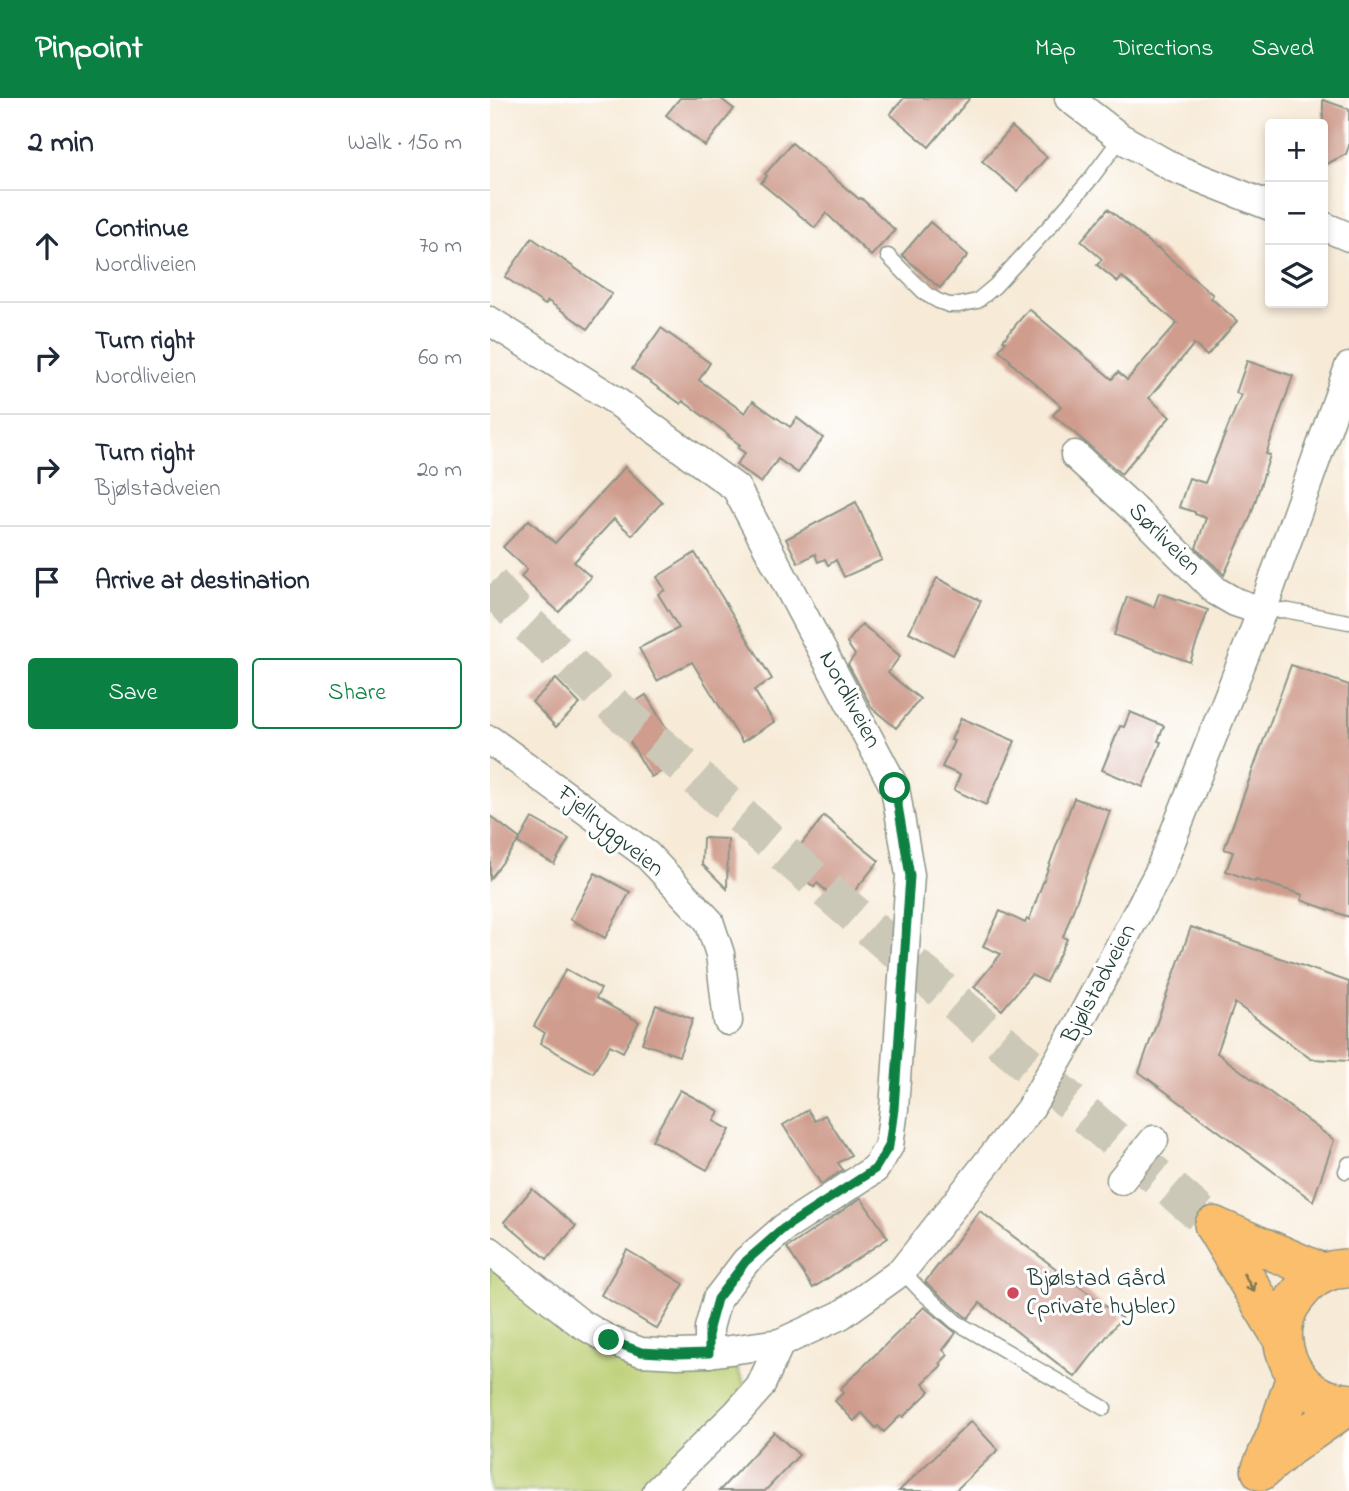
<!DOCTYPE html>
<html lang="en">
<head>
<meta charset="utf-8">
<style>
	:root { --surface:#fff; --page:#f2f2f3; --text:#1f2937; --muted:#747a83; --line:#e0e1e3; --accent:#0b8043 }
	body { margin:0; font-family:"Indie Flower",sans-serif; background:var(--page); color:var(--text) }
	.controls { position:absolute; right:21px; top:21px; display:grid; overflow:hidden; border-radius:7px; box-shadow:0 4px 10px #0003 }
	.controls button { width:63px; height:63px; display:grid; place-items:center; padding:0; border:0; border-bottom:2px solid var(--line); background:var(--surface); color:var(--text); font:35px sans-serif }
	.stop { position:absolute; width:21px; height:21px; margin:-16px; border:5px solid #0b8043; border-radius:50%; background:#fff }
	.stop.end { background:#0b8043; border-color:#fff; box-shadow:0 2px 7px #0008 }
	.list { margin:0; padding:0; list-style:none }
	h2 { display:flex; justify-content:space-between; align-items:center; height:91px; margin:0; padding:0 28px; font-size:30px }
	h2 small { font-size:23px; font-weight:400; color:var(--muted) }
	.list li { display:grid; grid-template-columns:46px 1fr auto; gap:21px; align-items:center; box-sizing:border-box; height:112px; padding:0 28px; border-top:2px solid var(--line) }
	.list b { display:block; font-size:26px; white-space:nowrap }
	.list p { margin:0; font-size:23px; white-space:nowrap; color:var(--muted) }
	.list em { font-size:23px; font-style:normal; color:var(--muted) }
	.actions { display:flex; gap:14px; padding:21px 28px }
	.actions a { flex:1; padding:16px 0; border:2px solid var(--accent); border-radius:7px; text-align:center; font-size:24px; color:var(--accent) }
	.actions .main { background:var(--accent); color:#fff }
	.icon { flex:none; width:38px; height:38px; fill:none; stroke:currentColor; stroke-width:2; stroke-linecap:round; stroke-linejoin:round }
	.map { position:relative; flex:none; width:859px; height:1393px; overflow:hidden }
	header { display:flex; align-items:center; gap:42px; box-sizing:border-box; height:98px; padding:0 35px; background:var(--accent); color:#fff }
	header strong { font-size:33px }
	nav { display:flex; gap:38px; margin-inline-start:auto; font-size:24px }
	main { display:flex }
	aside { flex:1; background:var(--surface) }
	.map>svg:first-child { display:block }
	.green { fill:#bacd70; stroke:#6c8552; stroke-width:2 }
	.building { fill:#cf9c8d }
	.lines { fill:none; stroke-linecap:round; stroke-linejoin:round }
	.primary-tunnel { stroke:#ccc8b7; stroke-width:38; stroke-dasharray:38 19; stroke-linecap:butt }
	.lane-casing { stroke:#8b9486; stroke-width:17 }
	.street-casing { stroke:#8b9486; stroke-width:31 }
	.primary-casing { stroke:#8b9486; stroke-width:41 }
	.lane { stroke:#fff; stroke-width:14 }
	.street { stroke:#fff; stroke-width:28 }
	.primary { stroke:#fabe6d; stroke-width:38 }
	.oneway { stroke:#82774e }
	.route { stroke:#0b8043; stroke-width:9 }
	.poi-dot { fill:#d1495b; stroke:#fff; stroke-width:2.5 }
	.labels { text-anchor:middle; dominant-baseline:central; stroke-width:6; stroke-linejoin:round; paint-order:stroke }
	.street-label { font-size:24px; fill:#1f3d34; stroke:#fff }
	.poi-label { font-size:24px; fill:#1f3d34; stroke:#fff; text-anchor:start }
</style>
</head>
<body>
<header>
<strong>Pinpoint</strong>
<nav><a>Map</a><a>Directions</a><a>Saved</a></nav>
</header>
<main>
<aside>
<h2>2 min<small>Walk · 150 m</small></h2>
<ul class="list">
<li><svg class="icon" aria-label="ahead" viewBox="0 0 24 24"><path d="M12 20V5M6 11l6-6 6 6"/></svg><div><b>Continue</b><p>Nordliveien</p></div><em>70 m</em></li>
<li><svg class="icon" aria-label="right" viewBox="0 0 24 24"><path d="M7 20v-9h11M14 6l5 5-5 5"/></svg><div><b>Turn right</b><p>Nordliveien</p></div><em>60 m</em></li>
<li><svg class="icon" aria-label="right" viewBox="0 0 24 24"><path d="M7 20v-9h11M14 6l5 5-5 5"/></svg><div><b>Turn right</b><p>Bjølstadveien</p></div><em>20 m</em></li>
<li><svg class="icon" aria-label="arrive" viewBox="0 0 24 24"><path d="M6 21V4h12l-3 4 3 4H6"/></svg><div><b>Arrive at destination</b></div></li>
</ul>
<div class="actions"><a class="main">Save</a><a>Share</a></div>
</aside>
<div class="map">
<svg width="859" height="1393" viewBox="0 0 859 1393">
	<rect width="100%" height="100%" fill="#fff"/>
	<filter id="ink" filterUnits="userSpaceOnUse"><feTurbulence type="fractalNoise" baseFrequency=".0143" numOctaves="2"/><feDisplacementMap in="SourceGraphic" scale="14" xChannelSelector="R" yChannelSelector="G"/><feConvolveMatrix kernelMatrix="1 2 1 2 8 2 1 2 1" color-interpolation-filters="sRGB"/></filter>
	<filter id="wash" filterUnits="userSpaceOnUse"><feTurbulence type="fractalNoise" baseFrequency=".00686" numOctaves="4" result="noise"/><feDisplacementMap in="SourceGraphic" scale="28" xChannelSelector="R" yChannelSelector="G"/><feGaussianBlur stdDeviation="1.57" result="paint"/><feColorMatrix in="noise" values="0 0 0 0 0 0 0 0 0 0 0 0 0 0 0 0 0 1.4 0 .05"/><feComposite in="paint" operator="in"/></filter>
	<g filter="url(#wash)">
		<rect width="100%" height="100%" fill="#f7ebd8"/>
		<polygon class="green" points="0,1166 112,1258 178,1266 244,1265 257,1292 161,1379 149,1393 0,1393"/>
		<g id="blocks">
			<g class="building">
				<polygon points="190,0 230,0 244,11 215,48 176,17"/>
				<polygon points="414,0 480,0 439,49 400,16"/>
				<polygon points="833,2 859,11 859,48 856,56 833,68"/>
				<polygon points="522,29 557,59 527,93 492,63"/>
				<polygon points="302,45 369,101 371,100 405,132 381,158 336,115 325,130 271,85 277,78 275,76"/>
				<polygon points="618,111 667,151 668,150 723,197 721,200 747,223 717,258 704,246 659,300 680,319 631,376 596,345 563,317 571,308 520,264 521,263 509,252 516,244 513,242 539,211 622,281 628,274 637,282 687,225 632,179 628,184 607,167 612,161 591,143"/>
				<polygon points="440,124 478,157 450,190 412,157"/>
				<polygon points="42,140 122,196 98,231 58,203 55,207 15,179"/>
				<polygon points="171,230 220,265 209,282 255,315 263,303 300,329 307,320 333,340 308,375 288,361 271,385 246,367 255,355 248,350 250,347 238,338 239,337 193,303 191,306 142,271"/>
				<polygon points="757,263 803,278 776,356 780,357 760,420 734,477 706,450 716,420 705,416 705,414 689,409 699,380 715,385 751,297 746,295"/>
				<polygon points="135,369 172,404 142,437 124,421 84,464 101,479 69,514 31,479 37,471 13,449 39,422 65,445"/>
				<polygon points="366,404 392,462 354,479 346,462 338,467 335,461 328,464 325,456 308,465 296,441"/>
				<polygon points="205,455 282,581 264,592 284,624 252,644 202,564 167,583 149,550 189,530 168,496 175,492 167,479"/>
				<polygon points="447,480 491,503 463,557 419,534"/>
				<polygon points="669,495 718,512 700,564 624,537 637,499 664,509"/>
				<polygon points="372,526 410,558 398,575 430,601 406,630 382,610 358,566 365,557 357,545"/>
				<polygon points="801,567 859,587 859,819 811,802 813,797 766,782 765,784 736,773 743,754 734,751"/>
				<polygon points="66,581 90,606 66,629 42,604"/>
				<polygon points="156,597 194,660 161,679 124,617"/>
				<polygon points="640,614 674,628 668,643 671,644 653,689 612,672 630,628 634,629"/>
				<polygon points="471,620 525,643 496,707 464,692 470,677 452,669 464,643 461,642"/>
				<polygon points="584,700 620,713 573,839 577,841 556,884 541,877 512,912 484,889 511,856 493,848 510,813 535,825 537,821 539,822"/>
				<polygon points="0,718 30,741 0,781"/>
				<polygon points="334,718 389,763 353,807 327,785 324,789 295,766"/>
				<polygon points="42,720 79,741 64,766 28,745"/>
				<polygon points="213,740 238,741 237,791 212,766"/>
				<polygon points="105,775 140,794 115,840 80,821"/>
				<polygon points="701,829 859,884 859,963 821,961 745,905 727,955 844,1042 823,1103 649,974"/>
				<polygon points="76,871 111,891 106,900 149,924 133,954 120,947 103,975 50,945 55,935 44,928"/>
				<polygon points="166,907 203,921 189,958 152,945"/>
				<polygon points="190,992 229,1013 224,1023 240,1032 217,1072 162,1042"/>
				<polygon points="318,1012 325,1023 335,1017 361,1057 348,1065 353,1072 331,1086 293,1027"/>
				<polygon points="42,1091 86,1128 57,1161 14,1124"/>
				<polygon points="371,1100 398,1140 323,1190 297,1150"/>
				<polygon points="490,1113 631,1220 585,1279 490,1205 478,1220 472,1216 435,1184"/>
				<polygon points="137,1152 194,1186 167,1231 111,1197"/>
				<polygon points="434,1209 466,1235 453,1252 458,1257 450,1265 452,1267 433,1285 440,1293 413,1319 411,1317 394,1334 388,1328 386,1330 372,1315 364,1323 345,1303 353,1295 350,1291"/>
				<polygon points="481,1323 508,1352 465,1393 409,1393"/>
				<polygon points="284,1334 309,1357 275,1393 229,1393"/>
			</g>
		</g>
	</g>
	<g filter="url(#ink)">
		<use href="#blocks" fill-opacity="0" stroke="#8b9486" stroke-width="2"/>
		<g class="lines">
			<polyline class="primary-tunnel" points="0,486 27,516 124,608 724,1128"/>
			<defs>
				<g id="lane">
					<polyline points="398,158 436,196 448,203 459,207 469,207 487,203 505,188 559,129 599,83 631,40"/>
					<polyline points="772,513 794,512 859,524"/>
					<polyline points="856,1073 859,1066"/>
					<polyline points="412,1173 431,1193 466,1224 614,1310"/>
				</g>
				<g id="street">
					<polyline points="579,0 631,40 684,70 780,108"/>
					<polyline points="833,128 859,139"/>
					<polyline points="0,223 123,301 246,390 405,690 420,777 404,1011 399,1048 385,1071 294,1130 256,1163 227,1201 219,1230 219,1255"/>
					<polyline points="585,357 647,414 726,493 745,504 772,513"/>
					<polyline points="0,642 157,757 219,823 230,856 238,923"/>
					<polyline points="631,1082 664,1042"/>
					<polyline points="0,1153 90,1225 119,1242 151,1254 187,1256 219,1255 290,1245 351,1217 412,1173 539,1012 578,945 669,774 772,513 859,269"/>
					<polyline points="167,1393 247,1315 270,1289 290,1245"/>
				</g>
				<g id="primary">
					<polyline points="724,1128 793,1242"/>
					<polyline points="724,1128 833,1175"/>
					<path d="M859,1170C854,1171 848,1171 843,1172C831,1175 818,1184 811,1193C804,1201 797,1210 795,1221C787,1251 804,1287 832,1299C841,1303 850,1304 859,1305"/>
					<polyline points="771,1371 786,1337 806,1277"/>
					<polyline points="771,1373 799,1349 859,1307"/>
				</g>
			</defs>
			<use href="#lane" class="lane-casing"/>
			<use href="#street" class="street-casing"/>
			<use href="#primary" class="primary-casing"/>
			<use href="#lane" class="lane"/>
			<use href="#street" class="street"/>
			<use href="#primary" class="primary"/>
		</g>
		<defs><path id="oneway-shaft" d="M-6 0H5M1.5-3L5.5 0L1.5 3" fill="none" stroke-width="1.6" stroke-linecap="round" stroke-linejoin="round" transform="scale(1.75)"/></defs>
		<use class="oneway" href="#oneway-shaft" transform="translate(759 1185) rotate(59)"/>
	</g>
	<g class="lines" filter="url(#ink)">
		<polyline class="route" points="119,1242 151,1254 187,1256 219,1255 219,1230 227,1201 256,1163 294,1130 385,1071 399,1048 404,1011 420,778 405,690"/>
	</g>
	<circle class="poi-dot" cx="523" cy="1195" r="7"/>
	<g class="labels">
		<g class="street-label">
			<text transform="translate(674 442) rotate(45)">Sørliveien</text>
			<text transform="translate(359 602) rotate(62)">Nordliveien</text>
			<text transform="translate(120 734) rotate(39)">Fjellryggveien</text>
			<text transform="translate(610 886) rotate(-62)">Bjølstadveien</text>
		</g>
		<g class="poi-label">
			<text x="537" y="1181">Bjølstad Gård<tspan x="537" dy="28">(private hybler)</tspan></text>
		</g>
	</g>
</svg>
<div class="controls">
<button>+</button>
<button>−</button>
<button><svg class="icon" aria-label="layers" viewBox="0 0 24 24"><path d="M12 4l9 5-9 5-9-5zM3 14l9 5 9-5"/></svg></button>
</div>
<div class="stop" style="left:405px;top:690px"></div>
<div class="stop end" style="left:119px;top:1242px"></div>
</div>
</main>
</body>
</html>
